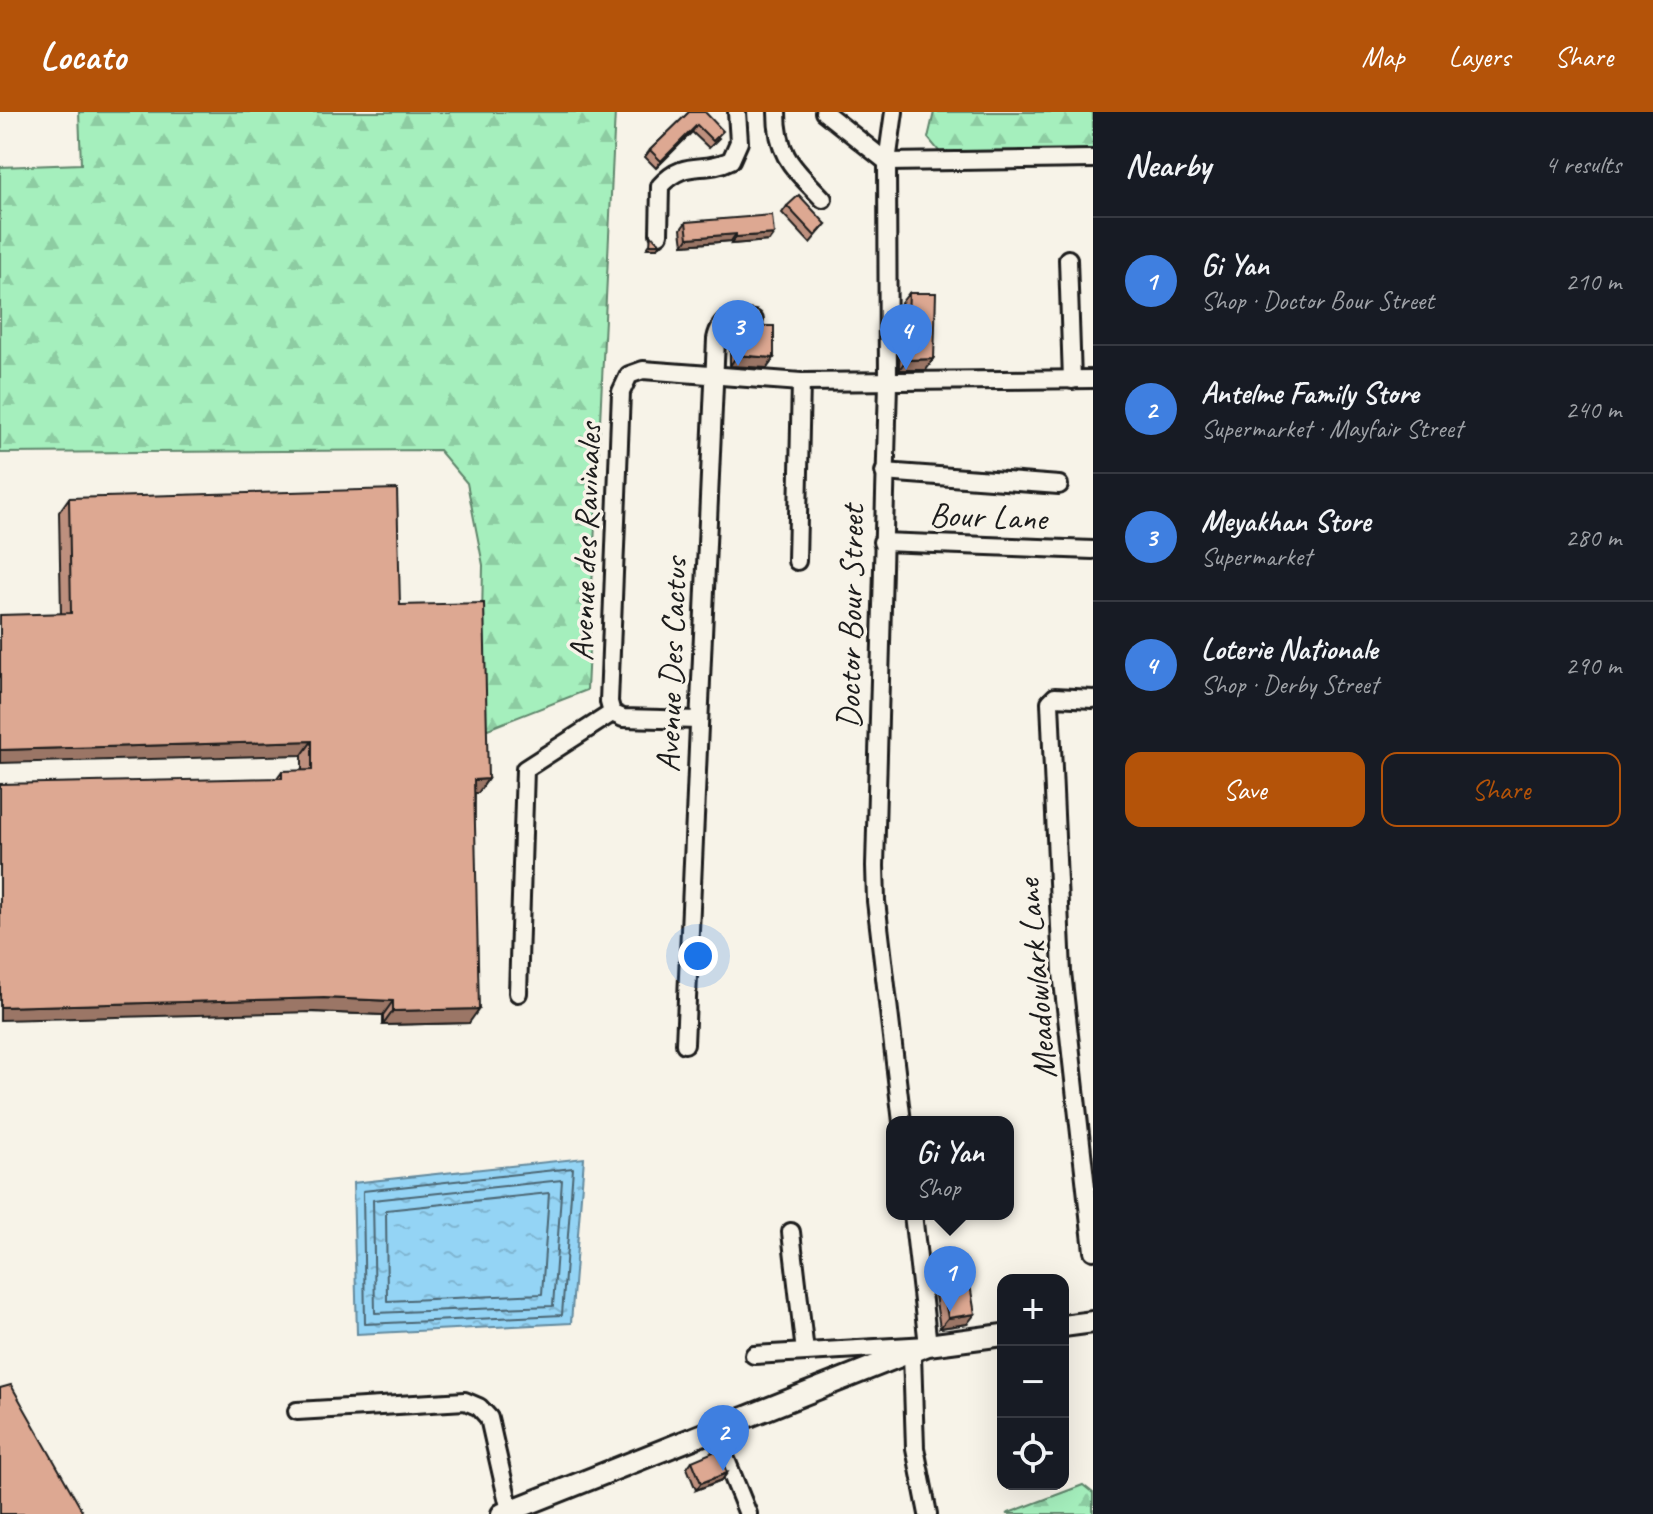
<!DOCTYPE html>
<html lang="en">
<head>
<meta charset="utf-8">
<style>
	:root { --surface:#171b24; --page:#242831; --text:#f1f3f6; --muted:#9ea1a6; --line:#363941; --accent:#b45309 }
	body { margin:0; font-family:Caveat,sans-serif; background:var(--page); color:var(--text) }
	.controls { position:absolute; right:24px; bottom:24px; display:grid; overflow:hidden; border-radius:16px; box-shadow:0 8px 32px #0002 }
	.controls button { width:72px; height:72px; display:grid; place-items:center; padding:0; border:0; border-bottom:2px solid var(--line); background:var(--surface); color:var(--text); font:40px sans-serif }
	.you { position:absolute; left:698px; top:844px; width:28px; height:28px; margin:-20px; border:6px solid #fff; border-radius:50%; background:#1a73e8; box-shadow:0 0 0 12px #1a73e833 }
	.badge { display:grid; place-items:center; width:52px; height:52px; border-radius:50%; background:var(--accent); color:#fff; font-size:26px; font-weight:700 }
	.pin { position:absolute; translate:-50% -66px; filter:drop-shadow(0 2px 4px #0008) }
	.pin::after { content:''; position:absolute; top:42px; width:28px; height:24px; background:inherit; clip-path:polygon(0 0,100% 0,50% 100%) }
	.popup { position:absolute; left:886px; top:1004px; width:128px; height:104px; box-sizing:border-box; display:grid; place-content:center; border-radius:16px; background:var(--surface); filter:drop-shadow(0 2px 6px #0005); font-size:26px; white-space:nowrap; color:var(--muted) }
	.popup b { font-size:30px; color:var(--text) }
	.popup::after { content:''; position:absolute; left:50%; top:100%; margin-left:-16px; border:16px solid transparent; border-top-color:var(--surface) }
	.list { margin:0; padding:0; list-style:none }
	h2 { display:flex; justify-content:space-between; align-items:center; height:104px; margin:0; padding:0 32px; font-size:34px }
	h2 small { font-size:26px; font-weight:400; color:var(--muted) }
	.list li { display:grid; grid-template-columns:52px 1fr auto; gap:24px; align-items:center; box-sizing:border-box; height:128px; padding:0 32px; border-top:2px solid var(--line) }
	.list b { display:block; font-size:30px; white-space:nowrap }
	.list p { margin:0; font-size:26px; white-space:nowrap; color:var(--muted) }
	.list em { font-size:26px; font-style:normal; color:var(--muted) }
	.actions { display:flex; gap:16px; padding:24px 32px }
	.actions a { flex:1; padding:18px 0; border:2px solid var(--accent); border-radius:16px; text-align:center; font-size:28px; color:var(--accent) }
	.actions .main { background:var(--accent); color:#fff }
	.icon { flex:none; width:44px; height:44px; fill:none; stroke:currentColor; stroke-width:2; stroke-linecap:round; stroke-linejoin:round }
	.map { position:relative; flex:none; width:1093px; height:1402px; overflow:hidden }
	header { display:flex; align-items:center; gap:48px; box-sizing:border-box; height:112px; padding:0 40px; background:var(--accent); color:#fff }
	header strong { font-size:38px }
	nav { display:flex; gap:44px; margin-inline-start:auto; font-size:28px }
	main { display:flex }
	aside { flex:1; background:var(--surface) }
	.map>svg:first-child { display:block }
	.forest { fill:url(#forest-firs); stroke:#60866c; stroke-width:2 }
	.water { fill:url(#water-ripples); stroke:#648a9e; stroke-width:2 }
	.lines { fill:none; stroke-linecap:round; stroke-linejoin:round }
	.shore { stroke:#4c6673; stroke-width:2 }
	.minor-casing { stroke:#1c1c1c; stroke-width:22 }
	.major-casing { stroke:#1c1c1c; stroke-width:26 }
	.minor { stroke:#f7f3e8; stroke-width:16 }
	.major { stroke:#f7f3e8; stroke-width:20 }
	.wall { fill:#be907e; stroke:#1c1c1c; stroke-width:2 }
	.shaded-wall { fill:#9b7666; stroke:#1c1c1c; stroke-width:2 }
	.building { fill:#dda892; stroke:#1c1c1c; stroke-width:2 }
	.labels { text-anchor:middle; dominant-baseline:central; stroke-width:7; stroke-linejoin:round; paint-order:stroke }
	.street-label { font-size:34px; fill:#1c1c1c; stroke:#f7f3e8 }
</style>
</head>
<body>
<header>
<strong>Locato</strong>
<nav><a>Map</a><a>Layers</a><a>Share</a></nav>
</header>
<main>
<div class="map">
<svg width="1093" height="1402" viewBox="0 0 1093 1402">
	<defs>
		<pattern id="forest-firs" width="22" height="20" patternUnits="userSpaceOnUse" patternTransform="scale(2)"><rect width="22" height="20" fill="#a5efbd"/><path d="M5 1l3.5 6h-7zM16 11l3.5 6h-7z" fill="#8dcca2"/></pattern>
		<pattern id="water-ripples" width="26" height="14" patternUnits="userSpaceOnUse" patternTransform="scale(2)"><rect width="26" height="14" fill="#94d4f5"/><path d="M2 4q2-2 4 0t4 0M15 11q2-2 4 0t4 0" fill="none" stroke="#7fb5d1"/></pattern>
	</defs>
	<rect width="100%" height="100%" fill="#f7f3e8"/>
	<filter id="ink" filterUnits="userSpaceOnUse"><feTurbulence type="fractalNoise" baseFrequency=".0125" numOctaves="2"/><feDisplacementMap in="SourceGraphic" scale="16" xChannelSelector="R" yChannelSelector="G"/><feConvolveMatrix kernelMatrix="1 2 1 2 8 2 1 2 1" color-interpolation-filters="sRGB"/></filter>
	<g filter="url(#ink)">
		<g class="forest">
			<polygon points="79,0 615,0 587,578 480,620 483,453 467,371 439,338 0,341 0,55 81,52"/>
			<polygon points="934,0 1093,0 1093,52 1076,53 1010,40 965,51 943,44 928,26"/>
			<polygon points="1083,1373 1093,1381 1093,1402 1006,1402"/>
		</g>
		<polygon class="water" points="584,1046 571,1211 357,1222 353,1071"/>
		<g class="lines">
			<g class="shore">
				<polygon points="573,1056 562,1203 365,1212 363,1079"/>
				<polygon points="562,1068 553,1194 375,1201 373,1088"/>
				<polygon points="549,1081 542,1182 387,1189 386,1098"/>
			</g>
			<defs>
				<g id="minor">
					<path d="M777,0C777,45 794,56 823,87"/>
					<polyline points="824,0 887,50 1093,47"/>
					<polyline points="894,0 887,50 888,271 875,754 876,789 902,1010"/>
					<path d="M659,122L660,74C685,46 703,62 731,48L739,30L737,0"/>
					<polyline points="1068,147 1072,268"/>
					<polyline points="884,360 1059,373"/>
					<polyline points="882,430 1093,438"/>
					<polyline points="797,449 801,270"/>
					<polyline points="1093,587 1055,585 1050,590 1062,860 1093,1139"/>
					<polyline points="612,601 609,590 621,280 629,263 643,258 801,270 1093,267"/>
					<polyline points="612,601 623,606 699,608"/>
					<polyline points="518,881 525,657 612,601"/>
					<path d="M685,932L716,227C721,204 733,206 754,208"/>
					<polyline points="791,1120 805,1240"/>
					<polyline points="912,1242 915,1336 928,1402"/>
					<polyline points="754,1243 928,1233 913,1102"/>
					<polyline points="297,1299 465,1289 479,1295 489,1306 510,1399"/>
					<polyline points="714,1318 748,1402"/>
				</g>
				<g id="major">
					<polyline points="1063,1214 1093,1210"/>
					<polyline points="502,1402 928,1233 1003,1223"/>
				</g>
			</defs>
			<use href="#minor" class="minor-casing"/>
			<use href="#major" class="major-casing"/>
			<use href="#minor" class="minor"/>
			<use href="#major" class="major"/>
		</g>
		<g class="wall">
			<polygon points="689,0 719,26 709,36 692,20 656,56 645,45 650,38"/>
			<polygon points="787,94 826,112 810,131 782,101"/>
			<polygon points="686,110 769,129 731,132 731,129 683,133 681,117"/>
			<polygon points="909,181 926,258 899,258 901,191"/>
			<polygon points="737,214 774,246 767,256 730,254 730,224"/>
			<polygon points="69,386 400,493 488,667 478,681 475,681 469,911 383,913 383,903 314,900 277,666 282,659 302,659 302,643 61,502 59,400"/>
			<polygon points="942,1172 967,1212 940,1216 935,1183"/>
			<polygon points="692,1349 727,1361 722,1368 696,1378 687,1356"/>
		</g>
		<g class="shaded-wall">
			<polygon points="697,13 692,20 656,56 661,49"/>
			<polygon points="736,122 731,129 683,133 688,126"/>
			<polygon points="774,122 769,129 731,132 736,125"/>
			<polygon points="650,132 661,132 658,136 647,136"/>
			<polygon points="737,243 774,246 767,256 730,254"/>
			<polygon points="934,247 926,258 899,258 906,248"/>
			<polygon points="312,629 302,643 0,651 0,638"/>
			<polygon points="488,667 478,681 465,681 474,668"/>
			<polygon points="324,886 393,889 383,903 314,900 0,908 0,895"/>
			<polygon points="479,897 469,911 383,913 393,899"/>
			<polygon points="975,1202 967,1212 940,1216 948,1206"/>
			<polygon points="727,1361 722,1368 696,1378 701,1371"/>
		</g>
		<g class="building">
			<polygon points="689,0 705,0 723,19 713,29 697,13 661,49 650,38"/>
			<polygon points="799,83 826,112 815,124 787,94"/>
			<polygon points="772,103 774,122 736,125 736,122 688,126 686,110"/>
			<polygon points="651,122 655,127 661,132 650,132"/>
			<polygon points="909,181 936,181 934,247 906,248"/>
			<polygon points="737,214 774,214 774,246 737,243"/>
			<polygon points="397,377 400,493 484,491 488,667 474,668 479,897 393,899 393,889 324,886 0,895 0,672 282,666 282,659 312,658 312,629 0,638 0,503 71,501 69,386"/>
			<polygon points="969,1167 975,1202 948,1206 942,1172"/>
			<polygon points="11,1273 84,1402 0,1402 0,1276"/>
			<polygon points="718,1338 727,1361 701,1371 692,1349"/>
		</g>
	</g>
	<g class="labels">
		<g class="street-label">
			<text transform="translate(988 404) rotate(2)">Bour Lane</text>
			<text transform="translate(585 430) rotate(-88)">Avenue des Ravinales</text>
			<text transform="translate(850 505) rotate(-89)">Doctor Bour Street</text>
			<text transform="translate(671 553) rotate(-88)">Avenue Des Cactus</text>
			<text transform="translate(1036 867) rotate(-95)">Meadowlark Lane</text>
		</g>
	</g>
</svg>
<div class="controls">
<button>+</button>
<button>−</button>
<button><svg class="icon" aria-label="locate" viewBox="0 0 24 24"><circle cx="12" cy="12" r="6"/><path d="M12 2v4M12 18v4M2 12h4M18 12h4"/></svg></button>
</div>
<div class="you"></div>
<div class="pin badge" style="left:950px;top:1200px;background:#3f7fe0">1</div>
<div class="popup"><b>Gi Yan</b>Shop</div>
<div class="pin badge" style="left:723px;top:1359px;background:#3f7fe0">2</div>
<div class="pin badge" style="left:738px;top:254px;background:#3f7fe0">3</div>
<div class="pin badge" style="left:906px;top:258px;background:#3f7fe0">4</div>
</div>
<aside>
<h2>Nearby<small>4 results</small></h2>
<ul class="list">
<li><span class="badge" style="background:#3f7fe0">1</span><div><b>Gi Yan</b><p>Shop · Doctor Bour Street</p></div><em>210 m</em></li>
<li><span class="badge" style="background:#3f7fe0">2</span><div><b>Antelme Family Store</b><p>Supermarket · Mayfair Street</p></div><em>240 m</em></li>
<li><span class="badge" style="background:#3f7fe0">3</span><div><b>Meyakhan Store</b><p>Supermarket</p></div><em>280 m</em></li>
<li><span class="badge" style="background:#3f7fe0">4</span><div><b>Loterie Nationale</b><p>Shop · Derby Street</p></div><em>290 m</em></li>
</ul>
<div class="actions"><a class="main">Save</a><a>Share</a></div>
</aside>
</main>
</body>
</html>
